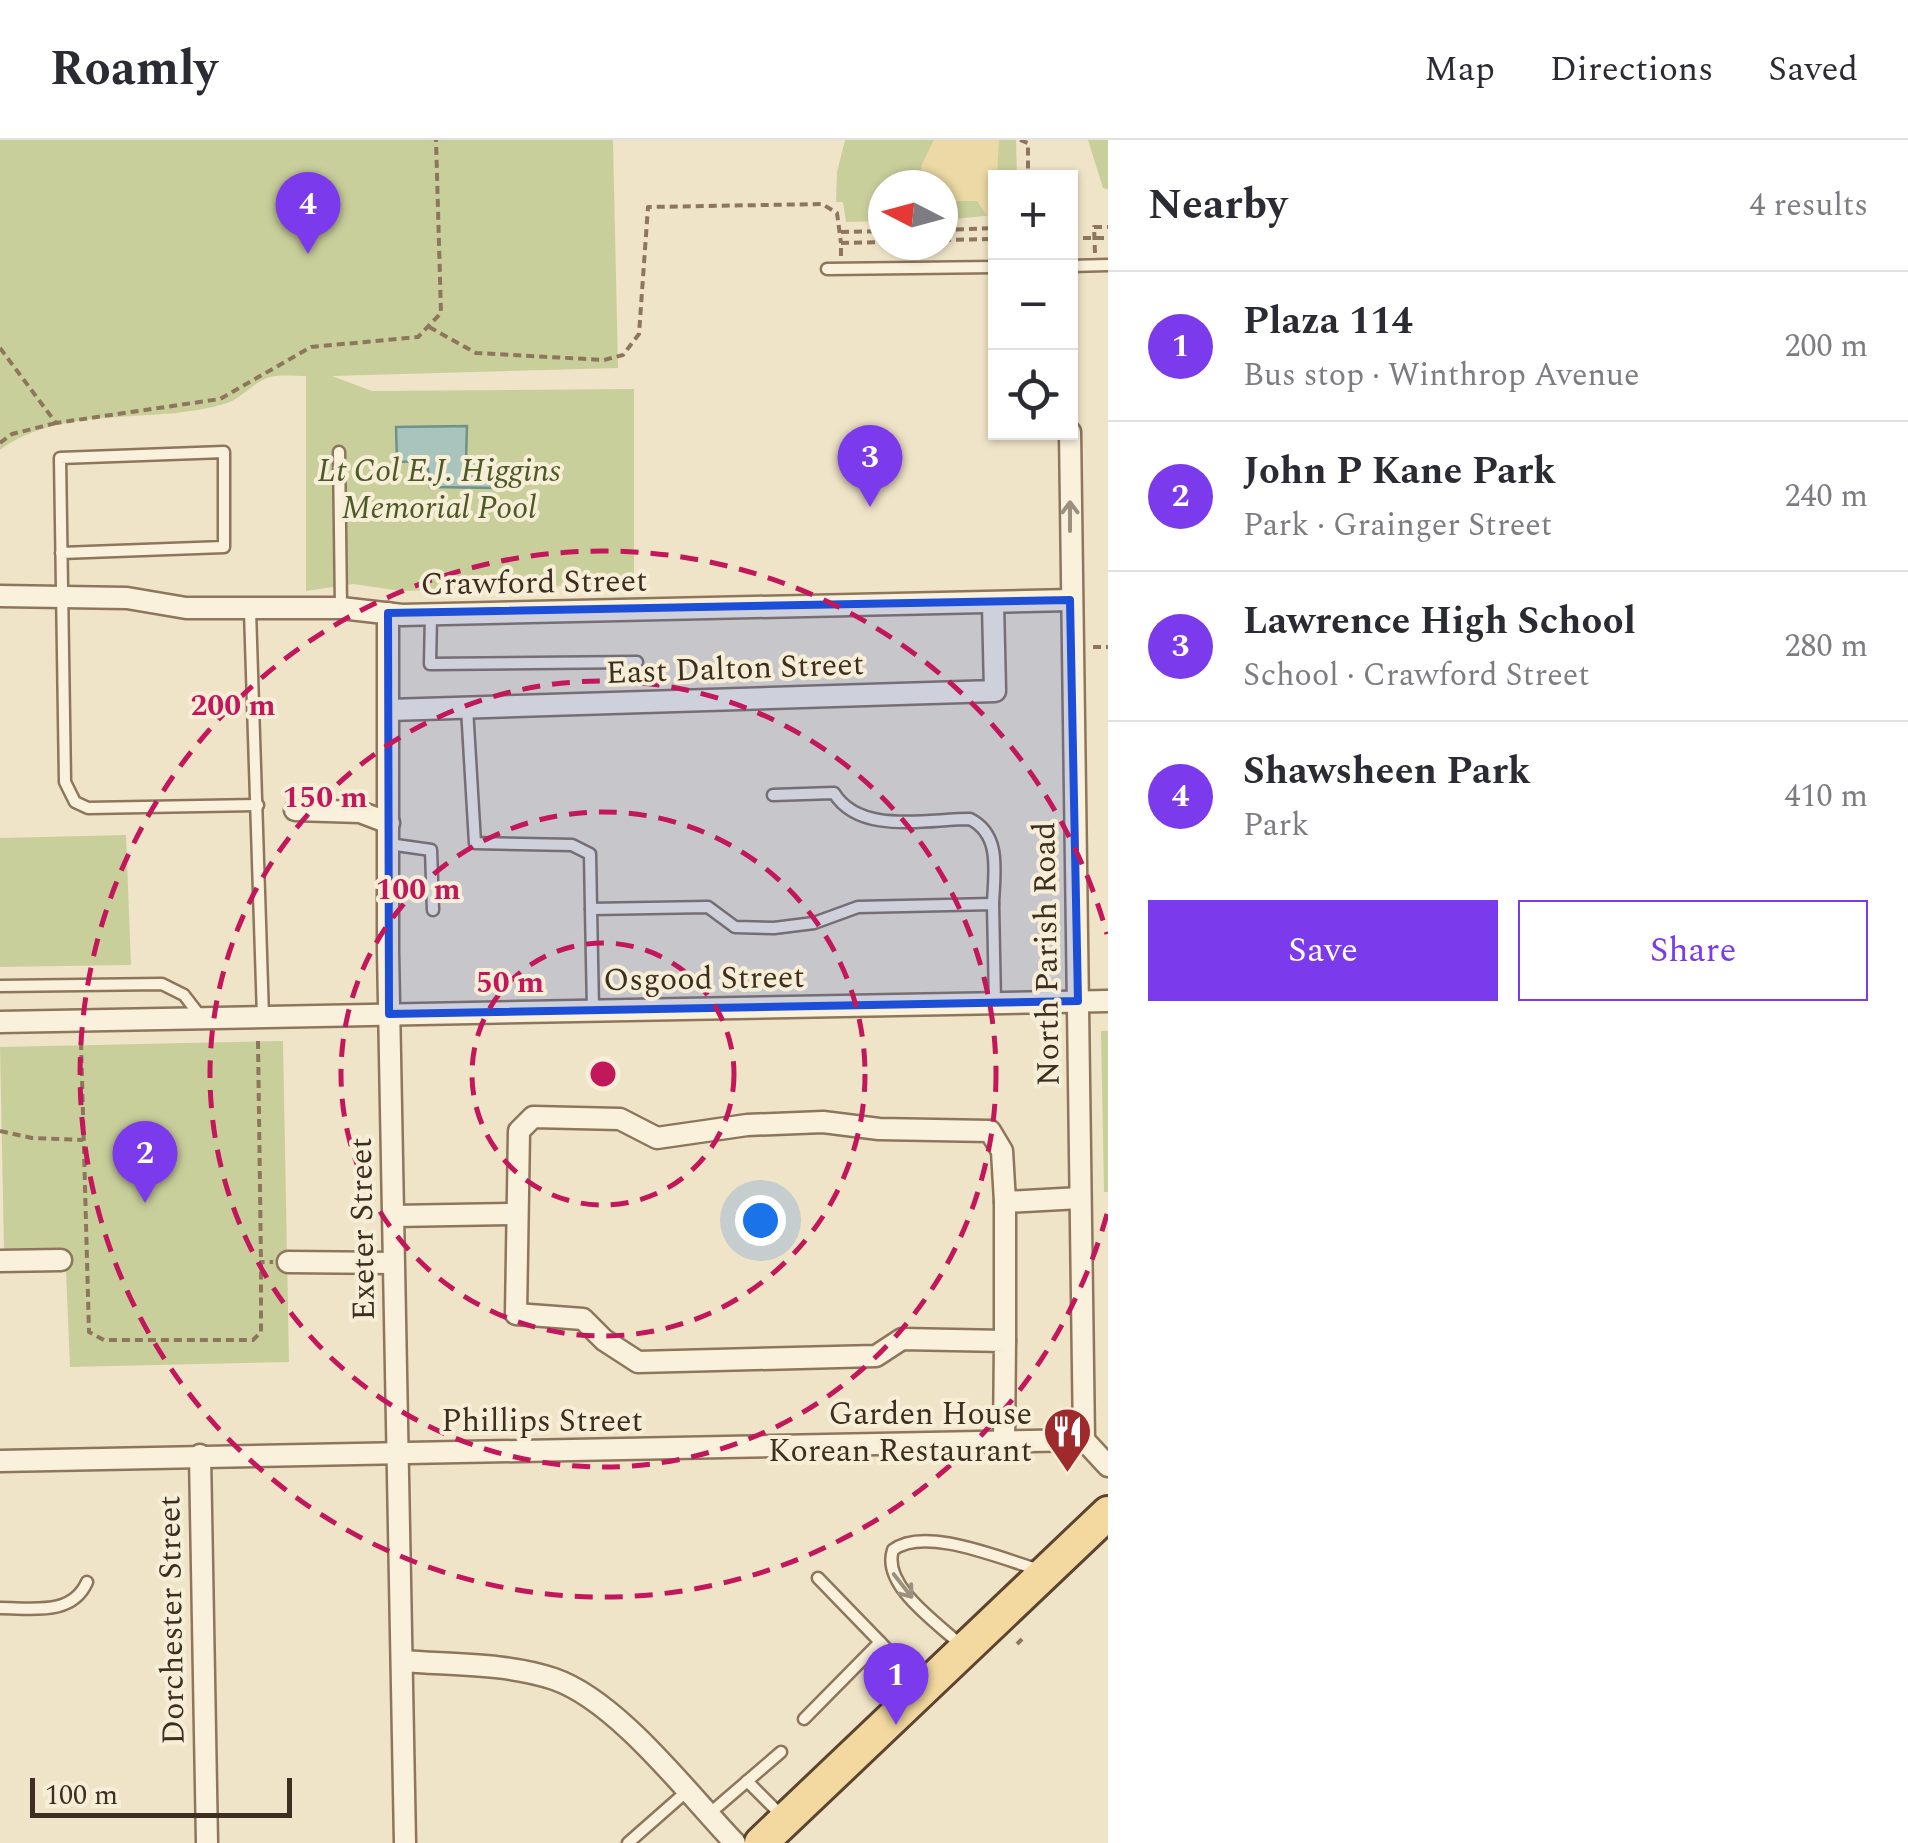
<!DOCTYPE html>
<html lang="en">
<head>
<meta charset="utf-8">
<style>
	:root { --surface:#fff; --page:#f7f7f7; --text:#2b2b33; --muted:#7c7c81; --line:#e1e1e2; --accent:#7c3aed }
	body { margin:0; font-family:Spectral,serif; background:var(--page); color:var(--text) }
	.controls { position:absolute; right:30px; top:30px; display:grid; overflow:hidden; border-radius:0px; box-shadow:0 2px 8px #0004 }
	.controls button { width:90px; height:90px; display:grid; place-items:center; padding:0; border:0; border-bottom:2px solid var(--line); background:var(--surface); color:var(--text); font:50px sans-serif }
	.compass { position:absolute; left:868px; top:30px; width:90px; height:90px; border-radius:50%; background:var(--surface); box-shadow:0 2px 8px #0004; rotate:276deg }
	.scale { position:absolute; left:30px; bottom:25px; width:262px; box-sizing:border-box; padding-left:10px; border:5px solid #3d2e20; border-top:0; font-size:28px; line-height:35px; white-space:nowrap; color:#3d2e20; -webkit-text-stroke:8px #f7eed8; paint-order:stroke }
	.you { position:absolute; left:760px; top:1080px; width:35px; height:35px; margin:-25px; border:8px solid #fff; border-radius:50%; background:#1a73e8; box-shadow:0 0 0 15px #1a73e833 }
	.badge { display:grid; place-items:center; width:65px; height:65px; border-radius:50%; background:var(--accent); color:#fff; font-size:32px; font-weight:700 }
	.pin { position:absolute; translate:-50% -82px; filter:drop-shadow(0 2px 5px #0008) }
	.pin::after { content:''; position:absolute; top:52px; width:35px; height:30px; background:inherit; clip-path:polygon(0 0,100% 0,50% 100%) }
	.list { margin:0; padding:0; list-style:none }
	h2 { display:flex; justify-content:space-between; align-items:center; height:130px; margin:0; padding:0 40px; font-size:42px }
	h2 small { font-size:32px; font-weight:400; color:var(--muted) }
	.list li { display:grid; grid-template-columns:65px 1fr auto; gap:30px; align-items:center; box-sizing:border-box; height:150px; padding:0 40px; border-top:2px solid var(--line) }
	.list b { display:block; font-size:38px; white-space:nowrap }
	.list p { margin:0; font-size:32px; white-space:nowrap; color:var(--muted) }
	.list em { font-size:32px; font-style:normal; color:var(--muted) }
	.actions { display:flex; gap:20px; padding:30px 40px }
	.actions a { flex:1; padding:22px 0; border:2px solid var(--accent); border-radius:0px; text-align:center; font-size:35px; color:var(--accent) }
	.actions .main { background:var(--accent); color:#fff }
	.icon { flex:none; width:55px; height:55px; fill:none; stroke:currentColor; stroke-width:2; stroke-linecap:round; stroke-linejoin:round }
	.map { position:relative; flex:none; width:1108px; height:1703px; overflow:hidden }
	header { display:flex; align-items:center; gap:60px; box-sizing:border-box; height:140px; padding:0 50px; background:var(--surface); border-bottom:2px solid var(--line) }
	header strong { font-size:48px }
	nav { display:flex; gap:55px; margin-inline-start:auto; font-size:35px }
	main { display:flex }
	aside { flex:1; background:var(--surface) }
	.map>svg:first-child { display:block }
	.green { fill:#c9cf9b }
	.sand { fill:#ecd9a5 }
	.water { fill:#a9c4bc; stroke:#6f938a; stroke-width:2.5 }
	.lines { fill:none; stroke-linecap:round; stroke-linejoin:round }
	.service-casing { stroke:#8d765c; stroke-width:15 }
	.minor-casing { stroke:#8d765c; stroke-width:25 }
	.primary-casing { stroke:#5b4430; stroke-width:38 }
	.path { stroke:#8d765c; stroke-width:4; stroke-dasharray:8 5; stroke-linecap:butt }
	.service { stroke:#faf1dc; stroke-width:10 }
	.minor { stroke:#faf1dc; stroke-width:20 }
	.primary { stroke:#f3d9a0; stroke-width:32 }
	.oneway { stroke:#9c907e }
	.marked { fill:#1d4ed8; fill-opacity:0.2; stroke:#1d4ed8; stroke-width:8; stroke-linejoin:round }
	.ring { fill:none; stroke:#c2185b; stroke-width:5; stroke-dasharray:18 12 }
	.labels { text-anchor:middle; dominant-baseline:central; stroke-width:8; stroke-linejoin:round; paint-order:stroke }
	.park-label { font-size:32px; font-style:italic; fill:#4d5a26; stroke:#f7eed8 }
	.street-label { font-size:32px; fill:#3d2e20; stroke:#f7eed8 }
	.poi-label { font-size:32px; fill:#3d2e20; stroke:#f7eed8; text-anchor:end }
	.centre { fill:#c2185b; stroke:#f7eed8; stroke-width:5 }
	.ring-label { font-size:30px; text-anchor:middle; font-weight:bold; fill:#c2185b; stroke:#f7eed8; stroke-width:8; stroke-linejoin:round; paint-order:stroke }
</style>
</head>
<body>
<header>
<strong>Roamly</strong>
<nav><a>Map</a><a>Directions</a><a>Saved</a></nav>
</header>
<main>
<div class="map">
<svg width="1108" height="1703" viewBox="0 0 1108 1703">
	<rect width="100%" height="100%" fill="#f0e4c8"/>
	<g class="green">
		<path d="M0,0H613L618,228L332,236L372,251L634,249V444L401,451L353,444L306,451V236C294,236 277,234 267,238C253,243 242,258 227,263C156,286 63,263 0,310Z"/>
		<polygon points="845,0 1016,0 1017,37 996,38 995,75 943,80 943,45 883,45 883,81 846,82 843,62 836,62 837,32"/>
		<polygon points="1088,0 1108,0 1108,49 1103,48"/>
		<polygon points="126,695 131,825 0,827 0,698"/>
		<polygon points="1101,891 1108,891 1108,1052 1104,1052"/>
		<polygon points="283,901 289,1222 70,1227 65,1108 4,1110 0,907"/>
	</g>
	<polygon class="sand" points="934,0 999,0 995,75 987,76 977,61 943,61 943,45 922,45 921,26"/>
	<polygon class="water" points="467,286 466,319 494,319 494,348 430,347 427,321 397,322 396,287"/>
	<g class="lines">
		<defs>
			<g id="service">
				<polyline points="1070,126 1108,125"/>
				<polyline points="827,129 996,127"/>
				<polyline points="339,312 341,467"/>
				<path d="M61,413L224,407V312L60,318C62,426 64,534 65,642L75,662L88,668L258,665"/>
				<polyline points="250,471 263,877"/>
				<polyline points="431,475 430,524 637,522"/>
				<polyline points="467,568 475,703 572,705 590,714 591,769 708,767 735,787 774,788 814,783 858,767 993,764 995,863"/>
				<path d="M773,655L834,653C860,695 926,679 970,679C1002,695 994,733 993,764"/>
				<polyline points="389,704 431,710 433,770"/>
				<polyline points="591,769 593,870"/>
				<polyline points="0,846 162,844 184,855 201,877"/>
				<path d="M0,1468C33,1468 72,1476 87,1442"/>
				<polyline points="880,1502 919,1543"/>
				<path d="M962,1506C939,1484 881,1446 893,1410C925,1385 1004,1420 1040,1430"/>
				<polyline points="804,1579 880,1502 818,1438"/>
				<polyline points="747,1641 782,1676"/>
				<polyline points="709,1674 781,1612"/>
				<polyline points="628,1703 686,1652"/>
			</g>
			<g id="minor">
				<polyline points="1070,292 1084,1300 1108,1326"/>
				<polyline points="0,456 127,458 186,468 341,468 402,475 1070,460"/>
				<polyline points="388,473 388,811 405,1703"/>
				<polyline points="390,570 995,551 993,464"/>
				<polyline points="295,670 360,672 389,683"/>
				<polyline points="0,882 1108,861"/>
				<polyline points="393,1076 517,1074"/>
				<polyline points="0,1121 61,1120"/>
				<polyline points="288,1122 393,1123"/>
				<polyline points="1005,1201 1005,1062"/>
				<polyline points="1004,1302 1005,1201 902,1199 876,1216 638,1222 604,1200 583,1179 516,1174 519,991 533,977 620,979 657,998 747,985 823,982 879,989 990,991 1002,1011 1005,1062 1080,1058"/>
				<polyline points="200,1315 207,1703"/>
				<polyline points="0,1321 1084,1300"/>
				<path d="M402,1521C452,1525 507,1523 554,1539C618,1561 688,1654 735,1703"/>
			</g>
			<polyline id="primary" points="761,1703 1108,1373"/>
		</defs>
		<use href="#service" class="service-casing"/>
		<use href="#minor" class="minor-casing"/>
		<use href="#primary" class="primary-casing"/>
		<g class="path">
			<polyline points="1020,0 1028,3 1028,38"/>
			<polyline points="943,90 996,88"/>
			<polyline points="841,92 883,91"/>
			<polyline points="1070,98 1108,98"/>
			<polyline points="943,100 996,99"/>
			<polyline points="1095,113 1094,87 1108,87"/>
			<polyline points="841,116 841,103 883,102"/>
			<polyline points="429,187 476,213 604,220 623,215 639,194 648,67 822,64 837,73 841,103"/>
			<polyline points="0,208 56,283 220,259 311,207 418,197 441,173 436,0"/>
			<polyline points="0,303 12,294 56,283"/>
			<polyline points="1093,507 1108,507"/>
			<polyline points="258,901 261,1122"/>
			<polyline points="81,902 89,1192 104,1200 253,1200 261,1192 261,1122 273,1122"/>
			<polyline points="0,991 32,998 83,1000"/>
			<polyline points="1017,1504 1022,1499"/>
		</g>
		<use href="#service" class="service"/>
		<use href="#minor" class="minor"/>
		<use href="#primary" class="primary"/>
	</g>
	<defs><path id="oneway-shaft" d="M-6 0H5M1.5-3L5.5 0L1.5 3" fill="none" stroke-width="1.6" stroke-linecap="round" stroke-linejoin="round" transform="scale(2.5)"/></defs>
	<g class="oneway">
		<use href="#oneway-shaft" transform="translate(1070 376) rotate(-90)"/>
		<use href="#oneway-shaft" transform="translate(903 1446) rotate(52)"/>
	</g>
	<path class="marked" d="M1070,460L1078,861L389,874L388,473Z"/>
	<g class="ring">
		<circle cx="603" cy="934" r="131"/>
		<circle cx="603" cy="934" r="262"/>
		<circle cx="603" cy="934" r="393"/>
		<path d="M1107 1074A523 523 0 1 1 1107 794"/>
	</g>
	<defs>
		<symbol id="restaurant-pin" viewBox="-11 -11 22 30"><path d="M0 17L-7.5 6A9.5 9.5 0 1 1 7.5 6Z" fill="#9e2a2b" stroke="#f7eed8"/><path d="M-5-6h1v4h1v-4h1v4h1v-4h1v5L-1.5 .5V6h-2V.5L-5-1ZM5-6V6H3V1.5H1.5Q1.5-4 5-6Z" fill="#fff"/></symbol>
	</defs>
	<g fill-rule="evenodd">
		<use href="#restaurant-pin" x="1040" y="1264" width="55" height="75"/>
	</g>
	<g class="labels">
		<g class="park-label">
			<text x="439" y="331">Lt Col E.J. Higgins<tspan x="439" dy="37">Memorial Pool</tspan></text>
		</g>
		<g class="street-label">
			<text transform="translate(534 443) rotate(-1)">Crawford Street</text>
			<text transform="translate(735 529) rotate(-2)">East Dalton Street</text>
			<text transform="translate(1047 814) rotate(-91)">North Parish Road</text>
			<text transform="translate(704 839) rotate(-1)">Osgood Street</text>
			<text transform="translate(363 1089) rotate(-91)">Exeter Street</text>
			<text x="542" y="1281">Phillips Street</text>
			<text transform="translate(172 1480) rotate(-91)">Dorchester Street</text>
		</g>
		<g class="poi-label">
			<text x="1032" y="1274">Garden House<tspan x="1032" dy="37">Korean Restaurant</tspan></text>
		</g>
	</g>
	<circle cx="603" cy="934" r="15" class="centre"/>
	<g class="ring-label">
		<text x="233" y="575">200 m</text>
		<text x="325" y="667">150 m</text>
		<text x="418" y="759">100 m</text>
		<text x="510" y="852">50 m</text>
	</g>
</svg>
<div class="controls">
<button>+</button>
<button>−</button>
<button><svg class="icon" aria-label="locate" viewBox="0 0 24 24"><circle cx="12" cy="12" r="6"/><path d="M12 2v4M12 18v4M2 12h4M18 12h4"/></svg></button>
</div>
<svg class="compass" viewBox="-18 -18 36 36"><path d="M0-13l5 13h-10z" fill="#e53935"/><path d="M0 13l5-13h-10z" fill="#7c7c81"/></svg>
<div class="scale">100 m</div>
<div class="you"></div>
<div class="pin badge" style="left:896px;top:1585px">1</div>
<div class="pin badge" style="left:145px;top:1063px">2</div>
<div class="pin badge" style="left:870px;top:367px">3</div>
<div class="pin badge" style="left:308px;top:114px">4</div>
</div>
<aside>
<h2>Nearby<small>4 results</small></h2>
<ul class="list">
<li><span class="badge">1</span><div><b>Plaza 114</b><p>Bus stop · Winthrop Avenue</p></div><em>200 m</em></li>
<li><span class="badge">2</span><div><b>John P Kane Park</b><p>Park · Grainger Street</p></div><em>240 m</em></li>
<li><span class="badge">3</span><div><b>Lawrence High School</b><p>School · Crawford Street</p></div><em>280 m</em></li>
<li><span class="badge">4</span><div><b>Shawsheen Park</b><p>Park</p></div><em>410 m</em></li>
</ul>
<div class="actions"><a class="main">Save</a><a>Share</a></div>
</aside>
</main>
</body>
</html>
